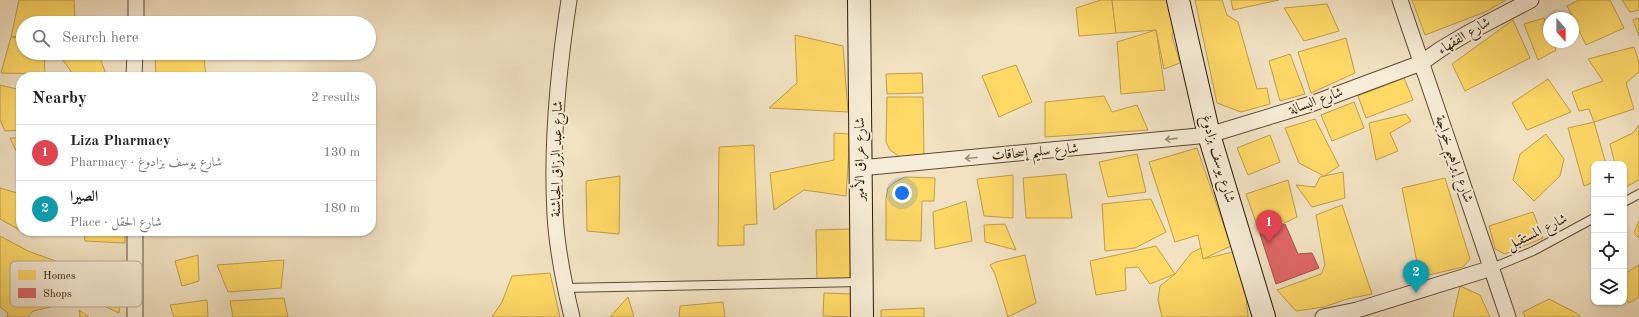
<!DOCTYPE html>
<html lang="en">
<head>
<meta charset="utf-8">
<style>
	:root { --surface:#fff; --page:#f6f6f6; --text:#222; --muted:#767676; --line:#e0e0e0; --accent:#db2777 }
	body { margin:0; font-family:"Old Standard TT",Amiri,serif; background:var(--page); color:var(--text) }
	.controls { position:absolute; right:12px; bottom:12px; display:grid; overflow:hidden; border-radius:8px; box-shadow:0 1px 3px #0004 }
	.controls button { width:36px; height:36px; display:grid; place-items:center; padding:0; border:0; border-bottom:1px solid var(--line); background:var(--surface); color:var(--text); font:20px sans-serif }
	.compass { position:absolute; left:1543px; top:12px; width:36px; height:36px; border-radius:50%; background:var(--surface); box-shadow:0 1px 3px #0004; rotate:159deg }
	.you { position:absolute; left:902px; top:193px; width:14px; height:14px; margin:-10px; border:3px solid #fff; border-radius:50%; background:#1a73e8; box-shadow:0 0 0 6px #1a73e833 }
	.badge { display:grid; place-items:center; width:26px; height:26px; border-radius:50%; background:var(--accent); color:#fff; font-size:13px; font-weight:700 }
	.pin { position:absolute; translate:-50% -33px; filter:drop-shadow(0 1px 2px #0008) }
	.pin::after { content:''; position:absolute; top:21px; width:14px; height:12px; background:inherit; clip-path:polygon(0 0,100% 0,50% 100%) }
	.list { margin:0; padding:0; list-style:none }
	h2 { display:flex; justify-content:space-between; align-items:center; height:52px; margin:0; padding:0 16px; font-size:17px }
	h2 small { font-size:13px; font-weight:400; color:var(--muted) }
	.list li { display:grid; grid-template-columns:26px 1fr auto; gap:12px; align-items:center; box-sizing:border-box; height:56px; padding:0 16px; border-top:1px solid var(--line) }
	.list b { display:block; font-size:15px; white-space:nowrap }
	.list p { margin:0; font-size:13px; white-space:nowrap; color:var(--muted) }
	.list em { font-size:13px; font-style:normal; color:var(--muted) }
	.icon { flex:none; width:22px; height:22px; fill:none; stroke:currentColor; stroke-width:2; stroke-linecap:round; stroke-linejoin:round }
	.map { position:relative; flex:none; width:1639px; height:317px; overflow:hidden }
	.search { position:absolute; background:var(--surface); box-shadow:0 1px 3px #0004; left:16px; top:16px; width:360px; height:44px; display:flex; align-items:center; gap:10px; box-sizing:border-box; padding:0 14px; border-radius:22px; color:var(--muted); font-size:15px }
	.panel { position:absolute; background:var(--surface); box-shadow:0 1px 3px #0004; left:16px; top:72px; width:360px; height:164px; border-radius:16px }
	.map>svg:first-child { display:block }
	.homes { fill:#ffd966; stroke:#c09f49 }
	.shops { fill:#e06666; stroke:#aa4f49 }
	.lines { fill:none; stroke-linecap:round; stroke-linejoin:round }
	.lane-casing { stroke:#5e4a34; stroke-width:10 }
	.street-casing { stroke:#5e4a34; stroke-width:17 }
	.secondary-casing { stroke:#2c1805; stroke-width:24 }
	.lane { stroke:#f7ecd7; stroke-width:8 }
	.street { stroke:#f7ecd7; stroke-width:15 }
	.secondary { stroke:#f7ecd7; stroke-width:22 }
	.oneway { stroke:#9c8d78 }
	.labels { text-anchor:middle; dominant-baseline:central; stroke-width:4; stroke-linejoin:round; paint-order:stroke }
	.street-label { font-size:14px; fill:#2c1805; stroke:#f7ecd7 }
	.key { fill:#f7ecd7; stroke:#baac98; stroke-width:1 }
	.key-label { font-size:11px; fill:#2c1805 }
</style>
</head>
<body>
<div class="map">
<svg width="1639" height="317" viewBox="0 0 1639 317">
	<rect width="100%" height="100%" fill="#f2e2c2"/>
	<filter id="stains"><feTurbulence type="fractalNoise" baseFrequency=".005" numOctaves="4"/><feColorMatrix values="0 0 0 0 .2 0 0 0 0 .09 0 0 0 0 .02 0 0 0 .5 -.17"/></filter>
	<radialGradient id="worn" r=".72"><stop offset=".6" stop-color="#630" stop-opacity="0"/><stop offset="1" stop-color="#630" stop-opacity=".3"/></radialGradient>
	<g class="homes">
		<polygon points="19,0 74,0 75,23 23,23 23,36 11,37"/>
		<polygon points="1101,0 1112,0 1116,33 1079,36 1076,8"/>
		<polygon points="1112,0 1168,0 1175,25 1172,36 1180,63 1164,69 1156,30 1116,33"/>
		<polygon points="1195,0 1222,0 1227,15 1238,22 1257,89 1267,88 1270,104 1241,112 1217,103"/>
		<polygon points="1231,0 1279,0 1233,10"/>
		<polygon points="1412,0 1506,0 1485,12 1425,35"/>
		<polygon points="1579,0 1610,0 1624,28 1586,45 1567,6"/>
		<polygon points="1622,0 1639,0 1639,10 1630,12"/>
		<polygon points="1327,4 1339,31 1304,41 1284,8"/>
		<polygon points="1544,18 1549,32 1549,42 1553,42 1556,50 1538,60 1524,24"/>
		<polygon points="1639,18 1639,36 1633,20"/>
		<polygon points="1513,20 1530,58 1465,91 1452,64"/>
		<polygon points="1156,30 1165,90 1121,94 1117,42"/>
		<polygon points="795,35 843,46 848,112 769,108 797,83"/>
		<polygon points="11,37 23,38 23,53 44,53 45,74 1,73"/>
		<polygon points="1346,38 1355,73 1311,93 1298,52"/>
		<polygon points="1634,47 1639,62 1639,72 1626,83 1634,109 1594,122 1589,109 1579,111 1572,92 1603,81 1588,59"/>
		<polygon points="58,53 98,53 107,77 75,77"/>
		<polygon points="155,53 203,53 206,75 156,77"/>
		<polygon points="1290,54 1305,94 1280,101 1269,61"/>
		<polygon points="1016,65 1032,102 999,117 982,76"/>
		<polygon points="922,73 923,93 887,94 886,74"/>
		<polygon points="1404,78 1413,100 1366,118 1358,96"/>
		<polygon points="1548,79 1571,112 1527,130 1512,103"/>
		<polygon points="0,85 21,90 21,130 5,131 0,120"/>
		<polygon points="1104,96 1112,112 1137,105 1148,130 1045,137 1045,102"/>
		<polygon points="887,97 923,97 924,156 900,157 890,150 886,142"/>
		<polygon points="1354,102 1364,128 1332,141 1321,115"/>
		<polygon points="1406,114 1411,121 1390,133 1398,151 1376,160 1369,123"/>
		<polygon points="1315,119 1339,166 1324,176 1299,163 1285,128"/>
		<polygon points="1594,122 1606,164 1594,164 1594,182 1584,186 1568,128"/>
		<polygon points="1639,125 1639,180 1624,188 1624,164 1615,164 1610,144 1633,133"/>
		<polygon points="834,133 850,134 846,196 804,190 774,210 770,173 834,160"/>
		<polygon points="1546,134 1564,159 1560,176 1534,201 1513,180 1520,154"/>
		<polygon points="1270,135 1280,162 1248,175 1237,148"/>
		<polygon points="10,138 21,138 21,161"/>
		<polygon points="754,145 757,224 744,225 744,245 718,246 719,147"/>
		<polygon points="1197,148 1231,246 1203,259 1198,235 1175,242 1149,162"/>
		<polygon points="1137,154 1146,192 1108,197 1099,162"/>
		<polygon points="1343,172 1345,198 1312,207 1296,185 1315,187 1320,177"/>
		<polygon points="1066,174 1072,218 1026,218 1023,178"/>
		<polygon points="1013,175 1013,218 984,216 977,179"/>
		<polygon points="620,176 619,234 587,231 586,181"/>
		<polygon points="905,177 935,178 934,201 922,201 921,241 886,240 886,198 888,188 895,182"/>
		<polygon points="1445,178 1470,259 1463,267 1420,277 1402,188"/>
		<polygon points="1288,180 1297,217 1260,234 1246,194"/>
		<polygon points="0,188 21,194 21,229 18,229 0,219"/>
		<polygon points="1151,199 1166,232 1135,248 1105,251 1102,204"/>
		<polygon points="966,201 972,241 935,249 933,212"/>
		<polygon points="1342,205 1372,294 1347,299 1324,307 1296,311 1277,290 1321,274 1325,265 1316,215"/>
		<polygon points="1533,212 1543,238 1505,254 1495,249 1489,226"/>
		<polygon points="1639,221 1639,238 1634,233"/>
		<polygon points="1005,224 1016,250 985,242 984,225"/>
		<polygon points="850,229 851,280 817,280 816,230"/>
		<polygon points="84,231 125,231 125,243 85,241"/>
		<polygon points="0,236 28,251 61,263 51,307 33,311 28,317 7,317 8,313 0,307"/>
		<polygon points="1156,246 1175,274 1150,284 1138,267 1125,268 1126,290 1096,295 1090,261"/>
		<polygon points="1201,248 1203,259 1233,252 1246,295 1248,317 1162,317 1158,300 1160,286 1175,274 1191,253"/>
		<polygon points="198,255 199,281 182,286 175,261"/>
		<polygon points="1025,255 1036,303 1008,317 995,274 990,265 996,262"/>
		<polygon points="284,260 281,288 228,292 217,265"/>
		<polygon points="1639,265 1639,297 1629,303 1624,296 1624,274"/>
		<polygon points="91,273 120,293 119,313 87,298"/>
		<polygon points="550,273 560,317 492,317 502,302 512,276"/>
		<polygon points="1460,286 1480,295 1490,317 1453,317"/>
		<polygon points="824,293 853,294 852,317 823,316"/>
		<polygon points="628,297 634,317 610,317"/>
		<polygon points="284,298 288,317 233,317 230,301"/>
		<polygon points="1549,299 1578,314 1580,317 1525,317 1523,312"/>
		<polygon points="207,300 208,317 174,317 170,305"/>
		<polygon points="723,302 725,317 679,317 680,306"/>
		<polygon points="924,308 924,317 881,317 881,310"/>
		<polygon points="79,310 89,317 80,317"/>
	</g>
	<polygon class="shops" points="1285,224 1298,254 1312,253 1319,268 1276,284 1260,234"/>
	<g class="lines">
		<defs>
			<g id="lane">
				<polyline points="1624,202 1639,194"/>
				<polyline points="1492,268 1533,251 1594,218"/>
				<polyline points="565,288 860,282"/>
			</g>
			<g id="street">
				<path d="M569,0C558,71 551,144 555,215C557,249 564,284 572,317"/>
				<polyline points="1400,0 1508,317"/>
				<polyline points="136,23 136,0"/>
				<polyline points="134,77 135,53"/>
				<polyline points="860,168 1209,135 1311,104 1421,63 1441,49 1468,33 1531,0"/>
				<polyline points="135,231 135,317"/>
				<polyline points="1323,317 1357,310 1492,268"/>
			</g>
			<g id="secondary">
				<polyline points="859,0 862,317"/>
				<polyline points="1178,0 1209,135 1264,317"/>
			</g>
		</defs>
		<use href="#lane" class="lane-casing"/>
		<use href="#street" class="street-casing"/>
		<use href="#secondary" class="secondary-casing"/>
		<use href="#lane" class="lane"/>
		<use href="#street" class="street"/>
		<use href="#secondary" class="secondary"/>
	</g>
	<defs><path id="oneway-shaft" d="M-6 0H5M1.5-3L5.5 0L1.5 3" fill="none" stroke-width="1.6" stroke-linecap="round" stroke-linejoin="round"/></defs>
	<g class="oneway">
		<use href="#oneway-shaft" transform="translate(1171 139) rotate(174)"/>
		<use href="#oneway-shaft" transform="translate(971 158) rotate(175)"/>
	</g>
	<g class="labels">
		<g class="street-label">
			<text transform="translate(1464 36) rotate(-31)">شارع الفقهاء</text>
			<text transform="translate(1316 101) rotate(-20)">شارع البسالة</text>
			<text transform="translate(1035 152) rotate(-5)">شارع سليم إسحاقات</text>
			<text transform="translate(557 159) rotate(-89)">شارع عبد الرزاق الحباشنة</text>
			<text transform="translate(860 159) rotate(-90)">شارع عراق الأمير</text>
			<text transform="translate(1218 159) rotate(74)">شارع يوسف بزادوغ</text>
			<text transform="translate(1454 159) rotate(71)">شارع إبراهيم خواجة</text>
			<text transform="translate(1537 232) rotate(-26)">شارع المستقبل</text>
		</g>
	</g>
	<rect x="10" y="261" width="132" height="46" rx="6" class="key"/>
	<rect x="18" y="270" width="18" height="10" fill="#ffd966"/>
	<rect x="18" y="288" width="18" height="10" fill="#e06666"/>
	<g class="key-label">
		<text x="43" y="279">Homes</text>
		<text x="43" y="297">Shops</text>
	</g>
	<rect width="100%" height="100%" filter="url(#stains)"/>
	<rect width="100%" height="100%" fill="url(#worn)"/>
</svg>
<div class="controls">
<button>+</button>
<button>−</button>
<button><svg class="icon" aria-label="locate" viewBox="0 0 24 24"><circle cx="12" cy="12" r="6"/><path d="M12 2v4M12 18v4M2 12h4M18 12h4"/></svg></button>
<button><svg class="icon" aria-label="layers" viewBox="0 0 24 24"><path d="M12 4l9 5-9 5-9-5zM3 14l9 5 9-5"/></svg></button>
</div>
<svg class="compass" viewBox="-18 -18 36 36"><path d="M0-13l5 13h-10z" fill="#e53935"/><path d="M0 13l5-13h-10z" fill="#767676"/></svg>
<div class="you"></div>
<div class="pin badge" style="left:1269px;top:243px;background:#e0444e">1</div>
<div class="pin badge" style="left:1416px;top:293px;background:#0f9aa8">2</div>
<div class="search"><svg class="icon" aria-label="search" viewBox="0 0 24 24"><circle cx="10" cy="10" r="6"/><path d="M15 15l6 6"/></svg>Search here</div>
<section class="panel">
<h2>Nearby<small>2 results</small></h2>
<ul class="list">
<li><span class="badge" style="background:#e0444e">1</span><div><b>Liza Pharmacy</b><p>Pharmacy · شارع يوسف بزادوغ</p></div><em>130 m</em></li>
<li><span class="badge" style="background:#0f9aa8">2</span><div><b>الصيرا</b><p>Place · شارع الحقل</p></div><em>180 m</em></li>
</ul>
</section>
</div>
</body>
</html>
